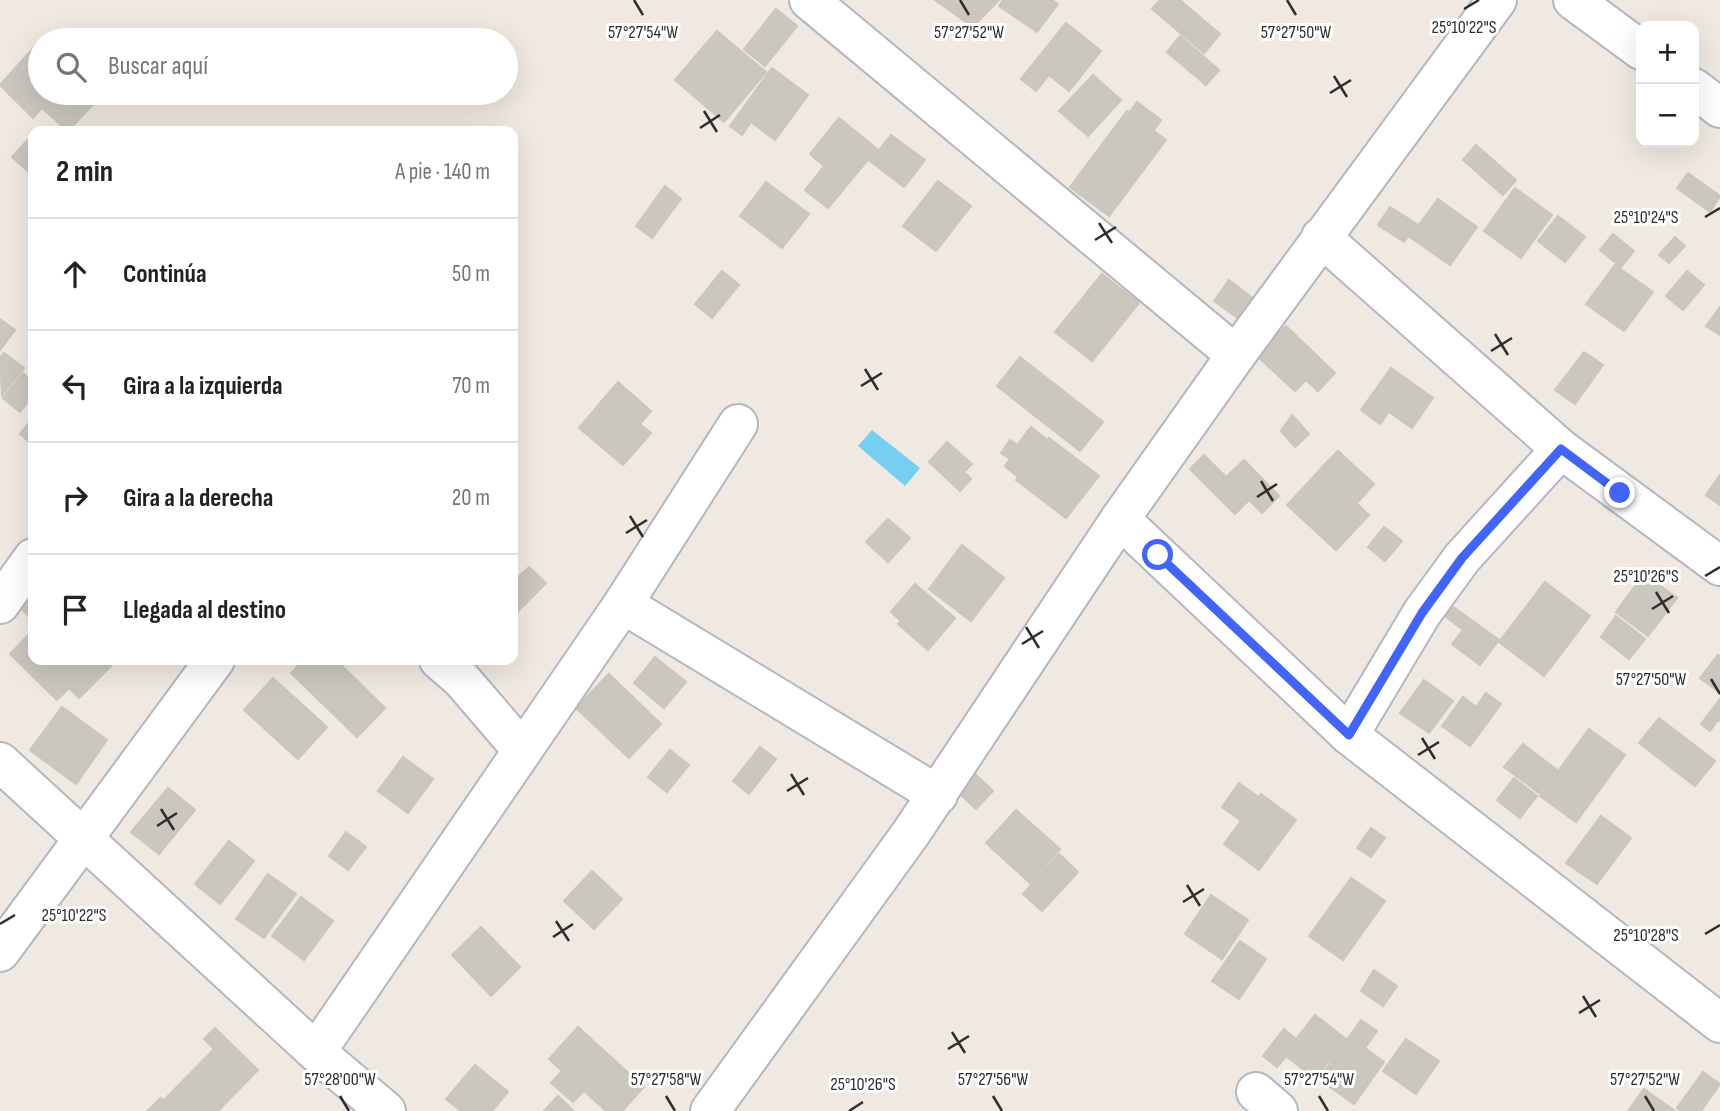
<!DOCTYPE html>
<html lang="es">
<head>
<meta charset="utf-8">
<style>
	:root { --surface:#fff; --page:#f2f2f2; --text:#222; --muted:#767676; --line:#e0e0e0 }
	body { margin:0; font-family:"Sofia Sans Condensed",sans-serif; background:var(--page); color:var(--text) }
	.controls { position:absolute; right:21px; top:21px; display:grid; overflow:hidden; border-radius:14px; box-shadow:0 7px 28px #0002 }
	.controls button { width:63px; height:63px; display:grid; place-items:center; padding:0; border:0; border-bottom:2px solid var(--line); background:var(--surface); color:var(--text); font:35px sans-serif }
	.stop { position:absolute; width:21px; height:21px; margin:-16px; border:5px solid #4264fb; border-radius:50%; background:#fff }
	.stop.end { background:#4264fb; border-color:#fff; box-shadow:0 2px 7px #0008 }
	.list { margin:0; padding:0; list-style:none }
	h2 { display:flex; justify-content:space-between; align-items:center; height:91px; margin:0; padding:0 28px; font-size:30px }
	h2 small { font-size:23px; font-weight:400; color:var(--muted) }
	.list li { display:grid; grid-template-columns:46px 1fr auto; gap:21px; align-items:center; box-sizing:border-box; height:112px; padding:0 28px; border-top:2px solid var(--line) }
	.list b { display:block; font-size:26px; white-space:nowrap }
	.list em { font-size:23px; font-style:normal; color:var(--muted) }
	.icon { flex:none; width:38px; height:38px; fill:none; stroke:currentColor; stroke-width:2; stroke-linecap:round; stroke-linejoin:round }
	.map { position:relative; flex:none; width:1720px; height:1111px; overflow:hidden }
	.search { position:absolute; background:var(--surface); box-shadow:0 7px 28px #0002; left:28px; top:28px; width:490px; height:77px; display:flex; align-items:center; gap:18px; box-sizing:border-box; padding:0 24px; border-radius:38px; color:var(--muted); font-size:26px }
	.panel { position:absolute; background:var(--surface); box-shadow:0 7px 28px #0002; left:28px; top:126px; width:490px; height:539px; border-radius:14px }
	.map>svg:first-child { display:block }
	.water { fill:#75cff0 }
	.building { fill:#cbc7bf; stroke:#cbc5ba; stroke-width:2 }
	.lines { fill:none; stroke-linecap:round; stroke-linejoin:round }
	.minor-casing { stroke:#b4b7c1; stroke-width:42 }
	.minor { stroke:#fff; stroke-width:38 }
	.route { stroke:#4264fb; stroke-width:9 }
	.ticks { fill:none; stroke:#2e2e2e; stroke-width:2.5 }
	.ticks-label { font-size:18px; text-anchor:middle; fill:#2e2e2e; stroke:#fff; stroke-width:6; stroke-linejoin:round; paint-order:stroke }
</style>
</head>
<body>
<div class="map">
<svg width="1720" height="1111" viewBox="0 0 1720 1111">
	<rect width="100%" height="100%" fill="#efe9e1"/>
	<polygon class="water" points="872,430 920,468 905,486 858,446"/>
	<g class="building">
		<polygon points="935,0 999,0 973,27"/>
		<polygon points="1003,0 1052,0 1058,4 1037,32 999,6"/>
		<polygon points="1160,0 1180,0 1220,34 1204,53 1152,9"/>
		<polygon points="776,9 797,26 765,66 744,49"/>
		<polygon points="1066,23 1101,51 1069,91 1049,75 1036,91 1021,79"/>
		<polygon points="717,31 766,72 724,122 675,80"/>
		<polygon points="1180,36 1219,70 1206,85 1167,52"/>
		<polygon points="38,43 40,93 91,93 98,99 68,131 42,108 33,118 0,85"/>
		<polygon points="772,68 808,95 775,140 751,122 742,135 730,126"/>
		<polygon points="1093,75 1121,100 1088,136 1059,111"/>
		<polygon points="1137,102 1161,120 1154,130 1130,112"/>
		<polygon points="1127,111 1166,140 1109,216 1070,187"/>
		<polygon points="839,118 877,149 828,208 805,190 824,166 810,154"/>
		<polygon points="33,134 33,176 12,157"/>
		<polygon points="891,135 925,160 904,187 870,161"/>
		<polygon points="1476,145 1516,180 1503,195 1463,160"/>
		<polygon points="1688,173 1720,196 1710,212 1677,188"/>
		<polygon points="938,181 971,206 936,251 903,226"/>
		<polygon points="766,182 809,214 782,248 740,216"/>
		<polygon points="665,186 681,199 652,238 636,226"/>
		<polygon points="1515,188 1552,215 1521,258 1484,231"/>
		<polygon points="1438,199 1477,227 1450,265 1410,237"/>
		<polygon points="1390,207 1417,224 1404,242 1378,225"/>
		<polygon points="1558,216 1585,237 1565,262 1538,241"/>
		<polygon points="1613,234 1634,251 1621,267 1600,250"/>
		<polygon points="1675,237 1685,246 1669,263 1659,255"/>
		<polygon points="1615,265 1653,292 1624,331 1586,304"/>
		<polygon points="722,271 739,285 712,318 695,304"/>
		<polygon points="1687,271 1704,285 1683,310 1666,296"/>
		<polygon points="1102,274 1139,303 1092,361 1055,332"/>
		<polygon points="1229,280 1259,303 1245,323 1214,301"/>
		<polygon points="1720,307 1720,335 1706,326"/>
		<polygon points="0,319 15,330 0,350"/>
		<polygon points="1286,326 1335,373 1318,391 1306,380 1295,391 1257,356"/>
		<polygon points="1584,352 1603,365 1575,404 1555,390"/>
		<polygon points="4,353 24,368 2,395 0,358"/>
		<polygon points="1020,357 1103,422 1080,451 997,386"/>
		<polygon points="1391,368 1433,398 1412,428 1389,412 1380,424 1361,410"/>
		<polygon points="23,373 33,382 33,395 20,412 3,398"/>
		<polygon points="618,382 651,411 640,424 651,433 623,465 579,428"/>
		<polygon points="1292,415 1309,434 1295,447 1281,431"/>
		<polygon points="33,417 33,445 20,434"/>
		<polygon points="1031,427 1046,439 1017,476 1005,466 1010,459 1001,453 1010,440 1017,445"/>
		<polygon points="1049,438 1099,476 1066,518 1016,480"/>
		<polygon points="947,442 972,464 964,472 971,479 960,491 929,462"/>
		<polygon points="1338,451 1374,484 1358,502 1321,468"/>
		<polygon points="1204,455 1226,477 1244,460 1279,496 1262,513 1249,500 1235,514 1190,469"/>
		<polygon points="1320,470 1369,515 1336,550 1287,505"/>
		<polygon points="1720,475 1720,505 1706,495"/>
		<polygon points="888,519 910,538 888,562 866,542"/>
		<polygon points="1384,527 1402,541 1385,561 1368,547"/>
		<polygon points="962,545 1004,578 971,621 929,589"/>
		<polygon points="529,567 546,583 517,612 513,608 513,574 517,578"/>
		<polygon points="1644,574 1677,598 1648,636 1616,612"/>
		<polygon points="1545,582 1590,616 1544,676 1499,642"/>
		<polygon points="915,584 955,618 928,650 898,624 901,621 891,612"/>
		<polygon points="33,593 33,621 19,606"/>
		<polygon points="1452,606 1499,640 1480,665 1452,644 1463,630 1445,616"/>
		<polygon points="1616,616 1645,639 1629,659 1601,637"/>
		<polygon points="33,630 33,660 105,660 111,666 79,698 69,688 57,700 10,654"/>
		<polygon points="1718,655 1720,656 1720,693 1700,678"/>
		<polygon points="655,657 686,682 664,708 634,683"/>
		<polygon points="304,660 336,660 385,708 357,737 291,673"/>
		<polygon points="609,674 661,724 629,758 576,708"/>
		<polygon points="273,678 327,727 298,759 244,710"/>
		<polygon points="1424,680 1453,701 1429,733 1400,713"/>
		<polygon points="1486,693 1501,704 1470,746 1442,726 1463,697 1476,707"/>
		<polygon points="1720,699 1720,721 1718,720 1710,731 1701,724"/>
		<polygon points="62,707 107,740 76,784 30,750"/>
		<polygon points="1659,718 1715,761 1695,786 1639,743"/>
		<polygon points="1589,729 1625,755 1576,822 1540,796"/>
		<polygon points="1523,744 1557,770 1539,793 1504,767"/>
		<polygon points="760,747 776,759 749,794 733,781"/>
		<polygon points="670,750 689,765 667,792 648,777"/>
		<polygon points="403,757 433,779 408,813 378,791"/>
		<polygon points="968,767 993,791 976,809 951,785"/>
		<polygon points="1514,778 1537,796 1520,818 1497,800"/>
		<polygon points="1239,783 1257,796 1240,820 1222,807"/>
		<polygon points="168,788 195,810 159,854 131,832"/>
		<polygon points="1261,794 1296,820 1259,870 1224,844"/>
		<polygon points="1016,810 1060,849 1030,883 986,843"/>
		<polygon points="1601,816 1631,838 1597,884 1566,863"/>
		<polygon points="1371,828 1385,838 1371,857 1357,848"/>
		<polygon points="346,832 366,847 348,870 329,856"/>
		<polygon points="229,841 254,861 220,904 195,884"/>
		<polygon points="1059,854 1078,872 1042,911 1023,894"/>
		<polygon points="592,871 622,899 594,929 564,901"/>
		<polygon points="268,874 296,894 264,938 236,919"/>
		<polygon points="1351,878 1385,901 1343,960 1309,936"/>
		<polygon points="1211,895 1248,920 1222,959 1185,934"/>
		<polygon points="301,897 333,921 304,960 272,936"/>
		<polygon points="481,927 520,967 491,996 452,955"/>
		<polygon points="1240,941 1266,959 1239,999 1212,981"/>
		<polygon points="1374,970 1397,986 1383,1006 1361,991"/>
		<polygon points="1315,1015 1346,1039 1315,1079 1286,1056 1277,1067 1263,1056 1284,1029 1296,1039"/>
		<polygon points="1361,1020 1377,1031 1365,1048 1384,1062 1354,1104 1319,1079"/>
		<polygon points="578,1027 644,1087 622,1111 606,1111 549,1059"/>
		<polygon points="215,1028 258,1070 218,1111 175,1111 164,1100 214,1049 204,1039"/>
		<polygon points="1406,1039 1439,1061 1416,1094 1383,1071"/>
		<polygon points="475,1065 508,1092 492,1111 461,1111 446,1099"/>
		<polygon points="561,1072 583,1092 573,1102 551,1083"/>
		<polygon points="1703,1072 1720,1084 1701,1111 1681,1111 1677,1108"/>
		<polygon points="1644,1089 1675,1111 1628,1111"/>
		<polygon points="558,1096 574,1111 544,1111"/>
		<polygon points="161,1098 174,1111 147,1111"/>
	</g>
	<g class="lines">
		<defs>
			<g id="minor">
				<polyline points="809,0 1236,355"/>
				<polyline points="1573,0 1641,50"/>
				<polyline points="1694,88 1720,108"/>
				<polyline points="1321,237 1561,449 1720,566"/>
				<polyline points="1120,519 1349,735 1720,1023"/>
				<polyline points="0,604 33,558"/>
				<polyline points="623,604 938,795"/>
				<polyline points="439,660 462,680 522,750"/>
				<polyline points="1349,735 1422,613 1462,558 1561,449"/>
				<polyline points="0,762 316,1052 386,1111"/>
				<polyline points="0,952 215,660"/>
				<polyline points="316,1052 623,604 738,424"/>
				<polyline points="1256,1092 1278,1111"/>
				<polyline points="710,1111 911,833 1120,519 1236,355 1497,0"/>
			</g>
		</defs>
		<use href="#minor" class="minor-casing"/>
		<use href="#minor" class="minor"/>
	</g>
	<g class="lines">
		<polyline class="route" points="1158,555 1349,735 1422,613 1462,558 1561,449 1620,493"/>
	</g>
	<path class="ticks" d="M634,0L643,15M960,0L969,15M1287,0L1296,15M1464,9L1479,0M1334,76L1347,97M1330,93L1351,80M704,111L717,132M700,128L720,115M1705,217L1720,208M1099,223L1112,243M1095,240L1116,227M1495,334L1508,355M1491,351L1512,338M865,369L878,390M861,386L882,373M1261,481L1273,501M1257,497L1277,484M630,516L643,537M626,533L647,520M1705,576L1720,567M1656,592L1669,613M1652,609L1673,596M1026,627L1039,648M1022,644L1043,631M1711,679L1720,694M1422,738L1435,759M1418,755L1439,742M791,774L804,795M787,791L808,778M161,809L174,830M157,826L177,813M1187,885L1200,906M1183,902L1204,889M556,921L569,941M0,924L15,915M1705,934L1720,925M553,937L573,924M1583,996L1596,1017M1579,1013L1600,1000M952,1032L965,1053M948,1049L969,1036M340,1096L349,1111M666,1096L675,1111M993,1096L1002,1111M1319,1096L1328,1111M1645,1096L1654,1111M849,1111L863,1102"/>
	<g class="ticks-label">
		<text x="1464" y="33">25°10'22"S</text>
		<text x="643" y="38">57°27'54"W</text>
		<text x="969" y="38">57°27'52"W</text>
		<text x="1296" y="38">57°27'50"W</text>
		<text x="1646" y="223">25°10'24"S</text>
		<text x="1646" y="582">25°10'26"S</text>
		<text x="1651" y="685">57°27'50"W</text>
		<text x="74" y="921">25°10'22"S</text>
		<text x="1646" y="941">25°10'28"S</text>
		<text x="340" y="1085">57°28'00"W</text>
		<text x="666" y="1085">57°27'58"W</text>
		<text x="993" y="1085">57°27'56"W</text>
		<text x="1319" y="1085">57°27'54"W</text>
		<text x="1645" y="1085">57°27'52"W</text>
		<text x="863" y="1090">25°10'26"S</text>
	</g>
</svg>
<div class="controls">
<button>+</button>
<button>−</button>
</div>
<div class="stop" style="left:1158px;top:555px"></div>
<div class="stop end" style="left:1620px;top:493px"></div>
<div class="search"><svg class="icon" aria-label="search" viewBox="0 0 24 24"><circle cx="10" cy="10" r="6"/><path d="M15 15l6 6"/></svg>Buscar aquí</div>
<section class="panel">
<h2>2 min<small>A pie · 140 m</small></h2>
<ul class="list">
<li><svg class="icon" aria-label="ahead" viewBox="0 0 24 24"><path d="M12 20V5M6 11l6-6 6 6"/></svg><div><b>Continúa</b></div><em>50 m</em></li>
<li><svg class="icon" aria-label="left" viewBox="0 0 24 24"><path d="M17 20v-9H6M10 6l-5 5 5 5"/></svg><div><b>Gira a la izquierda</b></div><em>70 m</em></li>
<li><svg class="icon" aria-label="right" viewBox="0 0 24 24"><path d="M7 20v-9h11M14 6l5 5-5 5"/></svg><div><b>Gira a la derecha</b></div><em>20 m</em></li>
<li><svg class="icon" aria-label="arrive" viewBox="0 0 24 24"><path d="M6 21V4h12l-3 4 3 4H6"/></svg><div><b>Llegada al destino</b></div></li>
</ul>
</section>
</div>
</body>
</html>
